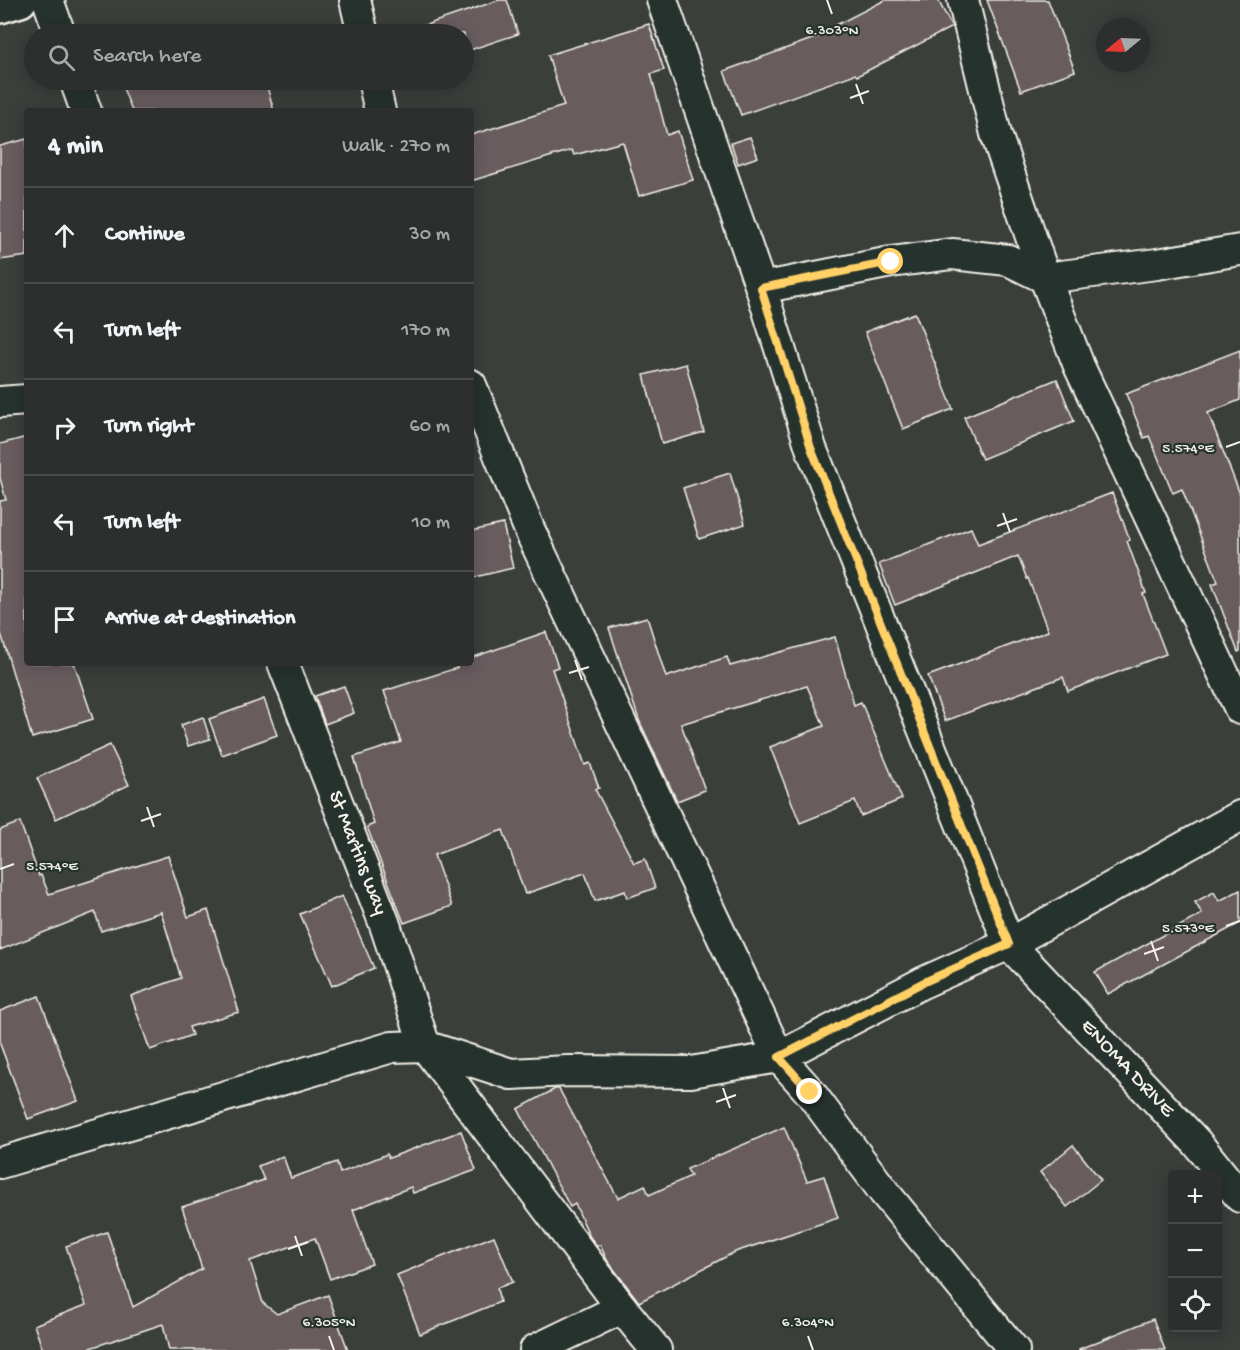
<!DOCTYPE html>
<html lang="en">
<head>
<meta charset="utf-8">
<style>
	:root { --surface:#2c2f2d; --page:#383b39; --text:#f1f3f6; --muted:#a6a9aa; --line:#484a49 }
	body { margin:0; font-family:"Gochi Hand",sans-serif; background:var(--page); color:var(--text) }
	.controls { position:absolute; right:18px; bottom:18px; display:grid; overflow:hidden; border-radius:6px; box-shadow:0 3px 15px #0003 }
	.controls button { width:54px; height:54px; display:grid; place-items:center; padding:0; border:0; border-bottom:2px solid var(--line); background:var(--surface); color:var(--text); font:30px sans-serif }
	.compass { position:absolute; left:1096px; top:18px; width:54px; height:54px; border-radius:50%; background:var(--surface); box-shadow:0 3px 15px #0003; rotate:251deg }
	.stop { position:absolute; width:18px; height:18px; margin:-14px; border:4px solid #ffd166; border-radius:50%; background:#fff }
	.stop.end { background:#ffd166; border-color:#fff; box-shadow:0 2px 6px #0008 }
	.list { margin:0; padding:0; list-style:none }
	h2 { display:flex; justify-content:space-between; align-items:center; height:78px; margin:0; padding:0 24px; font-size:26px }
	h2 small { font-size:20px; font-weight:400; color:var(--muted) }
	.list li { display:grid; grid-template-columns:39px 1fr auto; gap:18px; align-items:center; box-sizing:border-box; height:96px; padding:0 24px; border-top:2px solid var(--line) }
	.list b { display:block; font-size:22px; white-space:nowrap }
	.list em { font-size:20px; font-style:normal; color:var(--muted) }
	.icon { flex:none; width:33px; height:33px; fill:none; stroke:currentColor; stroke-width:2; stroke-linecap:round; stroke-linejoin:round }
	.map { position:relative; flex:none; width:1240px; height:1350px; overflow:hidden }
	.search { position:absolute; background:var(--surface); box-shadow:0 3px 15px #0003; left:24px; top:24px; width:450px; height:66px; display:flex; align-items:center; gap:15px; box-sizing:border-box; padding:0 21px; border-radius:33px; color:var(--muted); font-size:22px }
	.panel { position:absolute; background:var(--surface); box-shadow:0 3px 15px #0003; left:24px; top:108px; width:450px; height:558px; border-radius:6px }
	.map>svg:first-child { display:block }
	.building { fill:#675c5f; stroke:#f4f1e8; stroke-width:1.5 }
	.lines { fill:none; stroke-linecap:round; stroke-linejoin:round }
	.street-casing { stroke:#f4f1e8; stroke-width:34 }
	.secondary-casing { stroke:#f4f1e8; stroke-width:38 }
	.street { stroke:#26332d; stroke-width:30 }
	.secondary { stroke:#26332d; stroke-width:33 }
	.route { stroke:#ffd166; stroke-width:8 }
	.ticks { fill:none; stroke:#f4f1e8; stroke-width:2 }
	.labels { text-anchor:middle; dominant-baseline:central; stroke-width:4.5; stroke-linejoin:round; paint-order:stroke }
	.street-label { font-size:21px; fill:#f4f1e8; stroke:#26332d }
	.ticks-label { font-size:15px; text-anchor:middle; fill:#f4f1e8; stroke:#26332d; stroke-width:4.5; stroke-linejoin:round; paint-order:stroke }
</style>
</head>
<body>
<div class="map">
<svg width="1240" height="1350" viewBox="0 0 1240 1350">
	<rect width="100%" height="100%" fill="#3a3f3c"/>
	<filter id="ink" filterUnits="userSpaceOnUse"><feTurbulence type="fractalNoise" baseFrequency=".0167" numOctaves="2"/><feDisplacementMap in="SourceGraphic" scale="12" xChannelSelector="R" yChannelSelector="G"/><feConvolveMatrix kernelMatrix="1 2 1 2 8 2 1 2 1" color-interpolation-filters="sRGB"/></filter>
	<g filter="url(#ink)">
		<g class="building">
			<polygon points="499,0 507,0 518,34 464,52 464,34 408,34 408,31"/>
			<polygon points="885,0 938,0 952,27 857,76 855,74 741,115 724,71 834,31 832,27"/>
			<polygon points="987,0 1048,0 1075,71 1021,91"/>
			<polygon points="649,24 664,70 651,74 667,135 678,131 693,180 639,196 623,142 574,155 572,150 471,181 471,135 564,106 548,55"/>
			<polygon points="120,80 265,80 274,111 132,111"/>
			<polygon points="750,137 758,157 738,164 731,143"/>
			<polygon points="27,139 27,256 0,260 0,146"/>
			<polygon points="915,313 953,409 903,429 865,332"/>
			<polygon points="1240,350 1240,400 1208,413 1240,494 1240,651 1238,652 1212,584 1218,582 1182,489 1173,493 1149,436 1144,438 1126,394"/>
			<polygon points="686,364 704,432 662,444 644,375"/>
			<polygon points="1057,379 1074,421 982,459 964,417"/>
			<polygon points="27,437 27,663 74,663 93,719 32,738 0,630 0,501 6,500 0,478 0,444"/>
			<polygon points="730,473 745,524 699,539 683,488"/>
			<polygon points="1112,493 1130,540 1127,541 1146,593 1143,594 1166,654 1068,691 1063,677 945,721 928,676 1048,631 1028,578 1027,579 1018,556 895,605 879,564 971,528 978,544"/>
			<polygon points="503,524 513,568 471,578 471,531"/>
			<polygon points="647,617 666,677 727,657 730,666 835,637 854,705 861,702 902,799 861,816 855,801 800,823 770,747 824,726 807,686 681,724 705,790 677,801 639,720 609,628"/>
			<polygon points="546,632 558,667 552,669 585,765 590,763 599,788 595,789 634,863 645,859 655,888 627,898 625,891 595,901 585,873 525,894 503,830 434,855 452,906 404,923 367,827 374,824 354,757 401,742 384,691 457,668 456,664 457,663 471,663 471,658"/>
			<polygon points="344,686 354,713 325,724 315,696"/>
			<polygon points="264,699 277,735 222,755 209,719"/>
			<polygon points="203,717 210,739 188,746 181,725"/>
			<polygon points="110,745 129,785 56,819 37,778"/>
			<polygon points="20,822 39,876 41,875 49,894 168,856 188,917 208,910 239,1012 189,1027 192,1035 150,1050 131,996 181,978 161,912 101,931 95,912 0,950 0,830"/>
			<polygon points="1240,890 1240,923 1108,994 1095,972 1202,914 1195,902 1214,892 1219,901"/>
			<polygon points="342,896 374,968 332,986 300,914"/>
			<polygon points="39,996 78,1101 28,1119 0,1044 0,1011"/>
			<polygon points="555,1089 559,1089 618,1198 645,1185 649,1195 691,1176 687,1169 784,1127 807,1181 824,1176 838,1218 735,1252 639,1302 607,1260 600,1245 597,1246 590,1237 575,1204 570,1207 518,1109"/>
			<polygon points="461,1131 476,1170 413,1193 411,1187 353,1210 372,1264 330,1279 315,1238 250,1261 263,1303 277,1314 328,1295 348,1350 169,1350 163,1324 84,1350 43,1350 34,1325 86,1305 66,1246 107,1232 133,1307 202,1269 182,1207 264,1180 258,1166 283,1156 291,1178 337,1162 340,1173 387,1154 389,1158"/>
			<polygon points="1073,1145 1101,1180 1067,1207 1040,1172"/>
			<polygon points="494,1236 513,1282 497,1288 500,1302 420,1334 397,1275"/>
			<polygon points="1153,1319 1165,1350 1079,1350 1079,1349"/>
		</g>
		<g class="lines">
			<defs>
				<g id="street">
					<polyline points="48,0 60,34"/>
					<polyline points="355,0 363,34"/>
					<path id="s1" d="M662,0L761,288L811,448L1009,944L1197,1143L1240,1197"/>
					<polyline points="963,0 996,134 1045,278 1079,366 1240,709"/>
					<polyline points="75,80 86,111"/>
					<polyline points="373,80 380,111"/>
					<polyline points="761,288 891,262 952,254 1008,260 1045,278 1157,264 1240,250"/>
					<polyline points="471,385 530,531 779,1057 810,1092 884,1192 1014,1350"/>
					<polyline points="0,402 27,400"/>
					<path id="s2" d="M283,663L384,922L425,1046L622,1308L656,1350"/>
					<polyline points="0,1163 392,1047 425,1046 511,1074 568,1071 691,1072 779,1057 922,983 1009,944 1240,816"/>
					<polyline points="535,1350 622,1308"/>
				</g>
				<polyline id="secondary" points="0,6 20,0"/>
			</defs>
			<use href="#street" class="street-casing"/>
			<use href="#secondary" class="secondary-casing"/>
			<use href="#street" class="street"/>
			<use href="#secondary" class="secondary"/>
		</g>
	</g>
	<g class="lines" filter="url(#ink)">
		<polyline class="route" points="810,1092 779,1057 922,983 1009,944 811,448 761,288 891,262"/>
	</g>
	<path class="ticks" d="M827,0L832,14M856,84L863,104M850,98L869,91M1226,447L1240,442M1003,513L1010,532M997,526L1017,519M575,660L582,680M569,673L589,667M147,807L154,827M141,821L161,814M0,869L14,864M1226,926L1240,921M1151,941L1158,961M1144,954L1164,947M723,1088L730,1108M716,1102L736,1095M295,1236L302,1256M288,1249L308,1242M329,1336L334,1350M808,1336L813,1350"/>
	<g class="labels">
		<g class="street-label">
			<text stroke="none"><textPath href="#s2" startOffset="204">St Martins way</textPath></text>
			<text stroke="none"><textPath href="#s1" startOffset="1178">ENOMA DRIVE</textPath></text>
		</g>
	</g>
	<g class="ticks-label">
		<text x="832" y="34">6.303°N</text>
		<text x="1188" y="452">5.574°E</text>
		<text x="52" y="870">5.574°E</text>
		<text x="1188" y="932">5.573°E</text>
		<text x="329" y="1326">6.305°N</text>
		<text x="808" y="1326">6.304°N</text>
	</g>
</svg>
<div class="controls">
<button>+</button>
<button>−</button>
<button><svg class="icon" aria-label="locate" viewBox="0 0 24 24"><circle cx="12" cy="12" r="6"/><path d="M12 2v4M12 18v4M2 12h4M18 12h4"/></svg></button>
</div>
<svg class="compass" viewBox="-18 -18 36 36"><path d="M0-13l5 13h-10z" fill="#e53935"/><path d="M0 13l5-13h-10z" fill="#a6a9aa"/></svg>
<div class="stop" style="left:891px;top:262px"></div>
<div class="stop end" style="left:810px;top:1092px"></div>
<div class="search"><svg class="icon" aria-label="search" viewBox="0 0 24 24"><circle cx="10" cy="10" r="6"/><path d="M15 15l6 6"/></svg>Search here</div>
<section class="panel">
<h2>4 min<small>Walk · 270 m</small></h2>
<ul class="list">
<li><svg class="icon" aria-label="ahead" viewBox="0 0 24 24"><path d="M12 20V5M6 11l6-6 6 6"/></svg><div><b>Continue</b></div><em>30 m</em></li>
<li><svg class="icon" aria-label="left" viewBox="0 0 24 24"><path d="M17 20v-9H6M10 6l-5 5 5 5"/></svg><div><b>Turn left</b></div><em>170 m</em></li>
<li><svg class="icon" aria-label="right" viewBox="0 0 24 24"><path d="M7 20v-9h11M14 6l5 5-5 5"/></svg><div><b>Turn right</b></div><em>60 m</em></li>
<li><svg class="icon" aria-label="left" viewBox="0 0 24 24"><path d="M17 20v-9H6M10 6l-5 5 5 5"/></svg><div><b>Turn left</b></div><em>10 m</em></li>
<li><svg class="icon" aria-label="arrive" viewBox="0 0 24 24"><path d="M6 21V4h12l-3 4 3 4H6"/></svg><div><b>Arrive at destination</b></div></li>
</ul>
</section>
</div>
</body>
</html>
